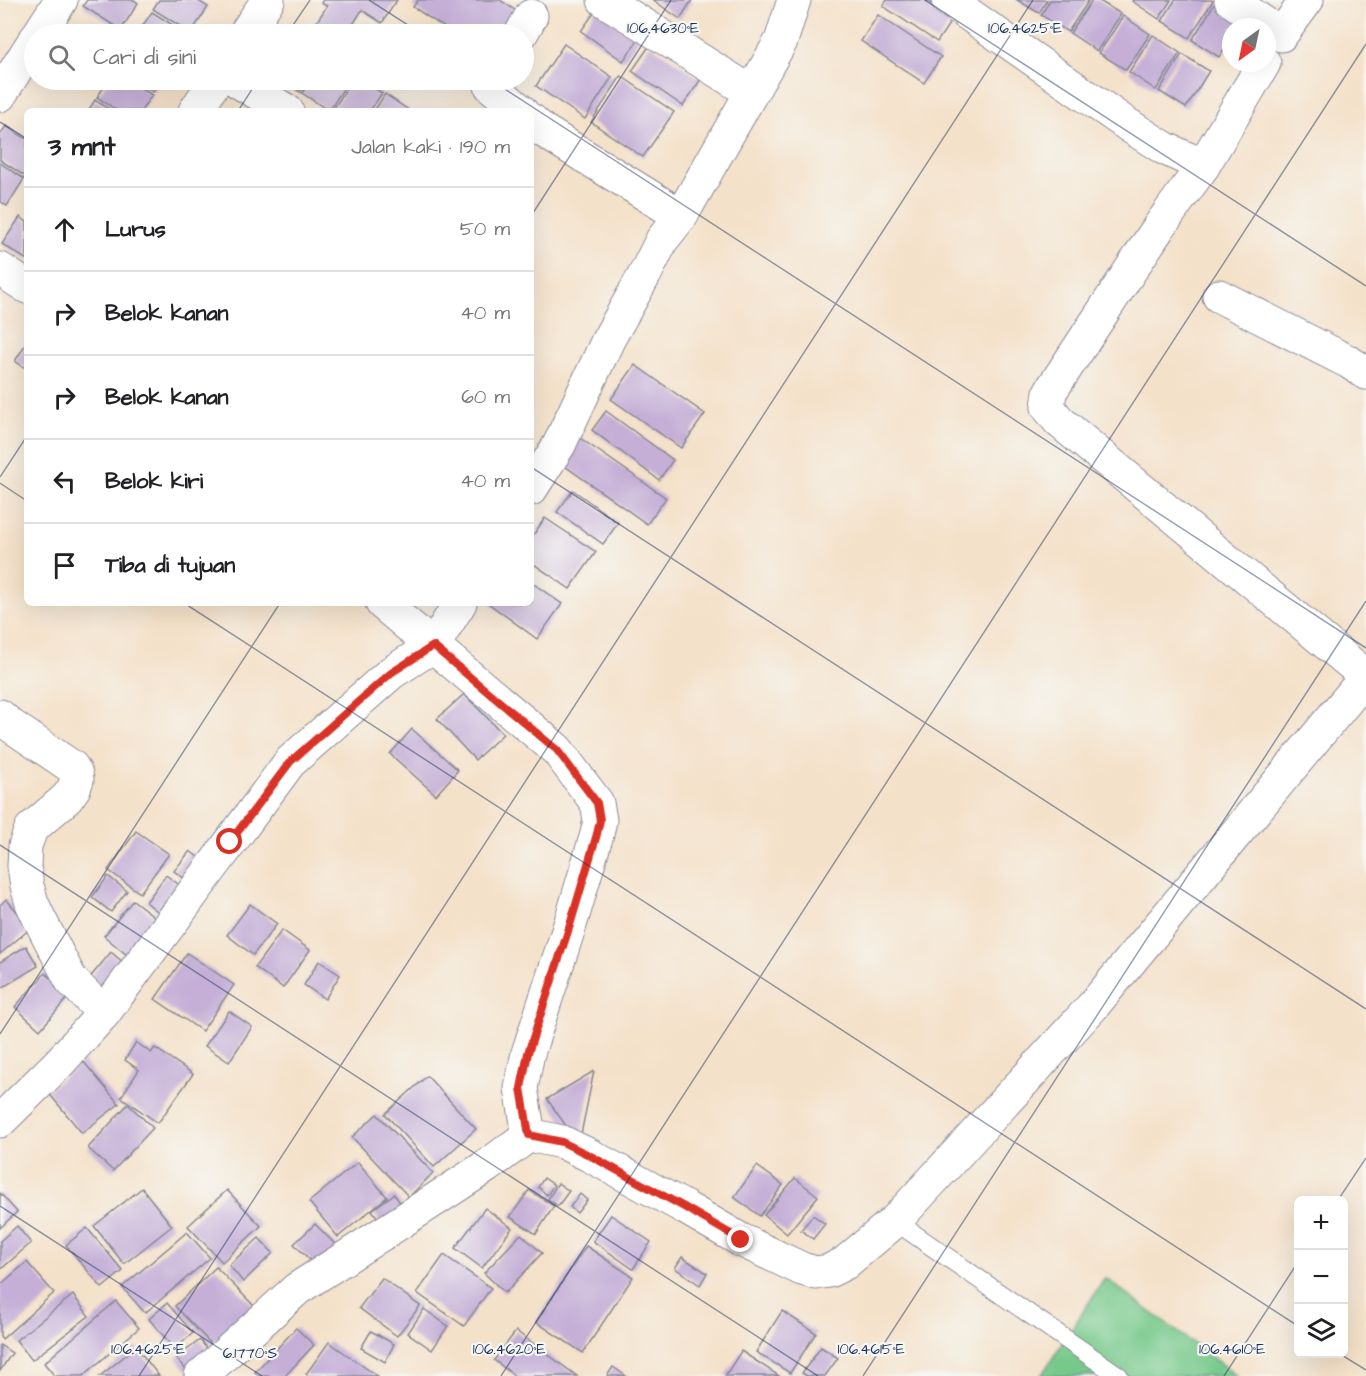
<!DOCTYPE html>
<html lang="id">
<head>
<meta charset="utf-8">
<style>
	:root { --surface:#fff; --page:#f6f6f6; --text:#202124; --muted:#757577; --line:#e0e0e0 }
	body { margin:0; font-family:"Architects Daughter",sans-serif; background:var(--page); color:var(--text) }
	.controls { position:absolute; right:18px; bottom:18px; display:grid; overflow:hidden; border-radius:9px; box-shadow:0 6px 24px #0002 }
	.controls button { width:54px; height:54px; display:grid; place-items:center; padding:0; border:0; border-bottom:2px solid var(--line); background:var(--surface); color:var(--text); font:30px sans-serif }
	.compass { position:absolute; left:1222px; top:18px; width:54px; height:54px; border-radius:50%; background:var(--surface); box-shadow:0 6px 24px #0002; rotate:213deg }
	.stop { position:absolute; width:18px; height:18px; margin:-14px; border:4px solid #d93025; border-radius:50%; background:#fff }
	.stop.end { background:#d93025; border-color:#fff; box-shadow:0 2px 6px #0008 }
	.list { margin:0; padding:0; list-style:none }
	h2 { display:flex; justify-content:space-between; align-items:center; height:78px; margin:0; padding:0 24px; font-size:26px }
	h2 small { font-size:20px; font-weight:400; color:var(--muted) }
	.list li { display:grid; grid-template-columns:39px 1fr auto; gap:18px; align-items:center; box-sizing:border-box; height:84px; padding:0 24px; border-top:2px solid var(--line) }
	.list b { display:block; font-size:22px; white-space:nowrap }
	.list em { font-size:20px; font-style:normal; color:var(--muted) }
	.icon { flex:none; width:33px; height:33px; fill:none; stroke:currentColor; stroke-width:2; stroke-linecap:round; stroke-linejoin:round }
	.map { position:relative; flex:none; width:1366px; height:1376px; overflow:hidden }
	.search { position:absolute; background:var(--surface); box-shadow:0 6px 24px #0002; left:24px; top:24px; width:510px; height:66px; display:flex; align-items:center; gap:15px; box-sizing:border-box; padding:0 21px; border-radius:33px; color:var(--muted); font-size:22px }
	.panel { position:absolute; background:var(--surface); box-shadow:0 6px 24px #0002; left:24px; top:108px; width:510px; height:498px; border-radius:9px }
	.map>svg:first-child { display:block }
	.green { fill:#77c98b; stroke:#497c74; stroke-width:1.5 }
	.building { fill:#c5afd7 }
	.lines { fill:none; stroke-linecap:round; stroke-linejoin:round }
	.lane-casing { stroke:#888894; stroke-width:20 }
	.street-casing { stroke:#888894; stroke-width:35 }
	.lane { stroke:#fff; stroke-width:18 }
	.street { stroke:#fff; stroke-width:33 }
	.route { stroke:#d93025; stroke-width:8 }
	.ticks { fill:none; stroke:#1b2f5e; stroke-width:1.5; stroke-opacity:0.45 }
	.ticks-label { font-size:15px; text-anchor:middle; fill:#1b2f5e; stroke:#f6f6f2; stroke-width:4.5; stroke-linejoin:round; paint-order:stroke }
</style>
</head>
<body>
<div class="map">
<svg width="1366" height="1376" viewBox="0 0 1366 1376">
	<rect width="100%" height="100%" fill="#f6f6f2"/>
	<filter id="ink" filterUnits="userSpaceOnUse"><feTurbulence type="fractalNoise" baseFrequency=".0167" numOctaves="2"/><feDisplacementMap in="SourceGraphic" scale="12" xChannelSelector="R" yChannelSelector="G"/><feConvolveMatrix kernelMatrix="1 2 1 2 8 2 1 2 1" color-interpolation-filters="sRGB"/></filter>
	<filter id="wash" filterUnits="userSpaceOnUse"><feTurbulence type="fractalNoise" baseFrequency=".008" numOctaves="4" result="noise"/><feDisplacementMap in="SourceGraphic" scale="24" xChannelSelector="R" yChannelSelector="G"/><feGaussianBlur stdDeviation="1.35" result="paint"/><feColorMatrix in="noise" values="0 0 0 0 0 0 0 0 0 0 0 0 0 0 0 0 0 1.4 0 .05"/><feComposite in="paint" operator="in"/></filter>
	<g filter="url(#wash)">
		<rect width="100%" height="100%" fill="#f4e1c9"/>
		<polygon class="green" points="1105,1278 1237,1376 1041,1376"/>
		<g id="blocks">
			<g class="building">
				<polygon points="87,0 134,0 138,3 121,30 83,6"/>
				<polygon points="159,0 197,0 208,7 191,33 153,9"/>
				<polygon points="323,0 397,0 382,23 362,10 347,34 332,34 316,23 327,6 321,3"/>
				<polygon points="418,0 500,0 522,15 509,34 454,34 413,7"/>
				<polygon points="653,0 692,0 680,19"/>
				<polygon points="887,0 925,0 953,18 937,42 883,6"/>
				<polygon points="1017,0 1047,0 1039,13"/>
				<polygon points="1050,0 1089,0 1068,32 1041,15"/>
				<polygon points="1092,0 1098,0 1121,14 1097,51 1070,33"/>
				<polygon points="1133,0 1171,0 1159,19 1132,1"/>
				<polygon points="1175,0 1211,0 1213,1 1189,38 1162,21"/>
				<polygon points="1215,3 1243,20 1238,27 1231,27 1231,38 1219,57 1192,40"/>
				<polygon points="599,6 641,36 623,61 581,31"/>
				<polygon points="152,12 187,34 137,34"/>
				<polygon points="878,15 941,57 924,83 861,41"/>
				<polygon points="1123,16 1150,34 1126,70 1099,53"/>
				<polygon points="1153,35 1180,53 1156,90 1129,72"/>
				<polygon points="564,44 612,77 585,119 536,86"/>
				<polygon points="650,45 701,79 683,106 632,71"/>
				<polygon points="1182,54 1209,71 1186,108 1159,91"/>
				<polygon points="621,76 674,112 643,157 591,122"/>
				<polygon points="109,80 128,80 152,95 141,111 118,111 97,97"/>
				<polygon points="134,80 161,80 153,92"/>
				<polygon points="281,80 308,80 300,92"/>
				<polygon points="311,80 349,80 329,111 302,93"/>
				<polygon points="352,80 362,80 382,93 370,111 332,111"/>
				<polygon points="385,94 410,111 374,111"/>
				<polygon points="95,100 112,111 88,111"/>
				<polygon points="6,126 27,139 27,175 26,177 0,160 0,135"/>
				<polygon points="0,163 24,179 7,206 0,201"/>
				<polygon points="20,217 27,222 27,260 2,244"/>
				<polygon points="27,342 27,369 15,361"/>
				<polygon points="635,365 705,414 681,448 611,399"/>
				<polygon points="606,411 673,460 659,480 592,430"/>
				<polygon points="580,438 666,498 647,524 562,464"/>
				<polygon points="573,490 618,523 603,544 557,512"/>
				<polygon points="545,518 596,552 570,589 531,562 531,538"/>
				<polygon points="531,582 562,604 537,639 488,603 531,603"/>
				<polygon points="464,694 503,734 475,760 437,719"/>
				<polygon points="412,729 458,770 436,795 390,754"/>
				<polygon points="136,831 169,854 140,893 108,870"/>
				<polygon points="190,851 203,861 188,881 174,871"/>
				<polygon points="166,875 186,890 166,918 146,902"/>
				<polygon points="108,876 127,891 111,912 92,897"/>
				<polygon points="6,899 31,928 0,954 0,905"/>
				<polygon points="133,900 156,918 127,955 104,936"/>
				<polygon points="250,904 277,924 253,955 227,935"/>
				<polygon points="282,930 310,950 283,988 255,967"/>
				<polygon points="26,946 38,966 0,989 0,962"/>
				<polygon points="111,952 130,968 102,1002 83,986"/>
				<polygon points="187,953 234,985 202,1031 155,999"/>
				<polygon points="319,961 340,975 325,999 304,985"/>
				<polygon points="45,973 70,995 40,1030 15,1007"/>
				<polygon points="229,1011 252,1027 229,1062 205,1046"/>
				<polygon points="136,1042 151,1053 155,1048 193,1074 158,1123 121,1097 139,1070 125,1060"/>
				<polygon points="83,1061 119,1104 82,1133 47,1091"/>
				<polygon points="594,1071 579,1144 547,1099"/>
				<polygon points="427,1076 476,1129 434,1167 385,1114"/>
				<polygon points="128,1104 153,1128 113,1171 88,1148"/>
				<polygon points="377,1114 433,1173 409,1197 352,1137"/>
				<polygon points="358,1162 387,1197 338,1237 309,1202"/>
				<polygon points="757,1166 783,1185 760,1216 734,1197"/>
				<polygon points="544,1178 554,1185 547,1195 538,1187"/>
				<polygon points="795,1178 818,1196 787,1234 764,1215"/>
				<polygon points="558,1183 569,1191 558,1206 548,1199"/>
				<polygon points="142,1188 172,1226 124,1264 94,1226"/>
				<polygon points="227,1190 261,1226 222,1262 188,1226"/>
				<polygon points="529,1190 554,1206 536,1234 510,1217"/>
				<polygon points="0,1193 17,1212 0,1228"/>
				<polygon points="394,1194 406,1211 384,1227 372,1210"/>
				<polygon points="580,1194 587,1200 577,1213 570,1207"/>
				<polygon points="485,1208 512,1228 482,1268 455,1248"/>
				<polygon points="611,1215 651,1242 633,1269 593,1241"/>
				<polygon points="813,1215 825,1224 813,1239 801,1230"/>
				<polygon points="315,1224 339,1248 319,1269 294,1244"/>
				<polygon points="17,1226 31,1243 0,1270 0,1241"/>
				<polygon points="87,1228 123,1271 102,1288 66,1245"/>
				<polygon points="187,1232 210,1258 145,1313 122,1287"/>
				<polygon points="521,1234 542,1253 505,1293 484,1273"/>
				<polygon points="259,1238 273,1253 243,1282 229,1265"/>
				<polygon points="586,1246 633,1277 583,1353 536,1322"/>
				<polygon points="444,1255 491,1288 464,1326 417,1293"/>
				<polygon points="682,1257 707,1273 700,1285 675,1268"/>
				<polygon points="27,1262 54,1293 2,1339 0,1336 0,1285"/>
				<polygon points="216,1267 254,1306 212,1345 175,1306"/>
				<polygon points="382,1278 420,1306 397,1336 359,1308"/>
				<polygon points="73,1295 89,1316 32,1360 16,1340"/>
				<polygon points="116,1301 139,1328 83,1376 55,1376 44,1363"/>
				<polygon points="167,1303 193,1333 175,1349 149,1319"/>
				<polygon points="424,1309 448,1326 432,1350 408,1333"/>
				<polygon points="782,1311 816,1333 790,1373 756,1352"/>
				<polygon points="296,1328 314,1345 285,1376 259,1376 255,1372"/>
				<polygon points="371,1331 394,1344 385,1362 361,1348"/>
				<polygon points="516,1331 577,1376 515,1376 494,1360"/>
				<polygon points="200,1340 214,1358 191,1376 176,1358"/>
				<polygon points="329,1342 377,1376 309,1376 306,1374"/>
				<polygon points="0,1345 12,1353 0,1371"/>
				<polygon points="136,1347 159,1376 100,1376"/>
				<polygon points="821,1347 838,1358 825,1376 807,1376 802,1373"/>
				<polygon points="741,1351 779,1376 725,1376"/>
				<polygon points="613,1367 626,1376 607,1376"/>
			</g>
		</g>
	</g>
	<g filter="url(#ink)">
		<use href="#blocks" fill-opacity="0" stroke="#888894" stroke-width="1.5"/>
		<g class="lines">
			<defs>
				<polyline id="lane" points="895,1221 1119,1376"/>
				<g id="street">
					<polyline points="604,0 751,92"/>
					<polyline points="948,0 1128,125 1164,148 1203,166 1159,227 1050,392 1048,407 1059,421 1366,676"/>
					<polyline points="1231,0 1281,35 1307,0"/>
					<polyline points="39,34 61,0"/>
					<polyline points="245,34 268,0"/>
					<polyline points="521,34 531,16"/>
					<polyline points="236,80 287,111"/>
					<polyline points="495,80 491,86 521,111"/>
					<polyline points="0,95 34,41"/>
					<polyline points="195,111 216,80"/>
					<polyline points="531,120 542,130 681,216"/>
					<polyline points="1203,166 1264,63"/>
					<polyline points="0,269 27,287"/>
					<polyline points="1219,296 1349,362 1366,373"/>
					<polyline points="531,489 559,445 608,340 645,274 662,240 681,216 781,41 794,0"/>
					<polyline points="382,603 557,750 597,803 600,820 597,834 570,925 528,1053 521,1088 529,1135"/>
					<polyline points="0,716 10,725 72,767 76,774 77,780 74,788 67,798 31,829 25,846 24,866 27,886 32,903 39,918 71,980 104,1013"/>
					<polyline points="0,1121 58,1064 104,1013 290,762 391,673 433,646 460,603"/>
					<polyline points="201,1376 297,1289 487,1166 529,1135 562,1142 589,1155 684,1207 741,1240 802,1269 816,1273 829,1271 845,1263 895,1221 1092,1007 1366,677"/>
				</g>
			</defs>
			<use href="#lane" class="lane-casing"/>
			<use href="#street" class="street-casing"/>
			<use href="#lane" class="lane"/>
			<use href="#street" class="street"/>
		</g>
	</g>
	<g class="lines" filter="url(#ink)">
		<polyline class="route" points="230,842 290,762 391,673 433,646 557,750 597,803 600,820 597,834 570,925 528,1053 521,1088 529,1135 562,1142 589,1155 684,1207 741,1240"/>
	</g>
	<path class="ticks" d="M369,0L422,34M925,0L1366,286M287,34L310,0M491,80L1366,648M238,111L258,80M0,122L27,139M531,216L671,0M531,467L1366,1009M0,477L27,436M0,483L27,501M184,603L1298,1326M0,845L818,1376M0,1034L280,603M1338,1200L1366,1158M0,1206L262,1376M1340,1354L1366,1370M139,1376L1033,0M501,1376L1366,44M863,1376L1366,601M1224,1376L1298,1262"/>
	<g class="ticks-label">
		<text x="663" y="33">106.4630°E</text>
		<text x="1025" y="33">106.4625°E</text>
		<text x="148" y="1354">106.4625°E</text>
		<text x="509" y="1354">106.4620°E</text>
		<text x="871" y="1354">106.4615°E</text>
		<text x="1232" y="1354">106.4610°E</text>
		<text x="250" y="1358">6.1770°S</text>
	</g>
</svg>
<div class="controls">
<button>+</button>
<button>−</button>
<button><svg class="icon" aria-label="layers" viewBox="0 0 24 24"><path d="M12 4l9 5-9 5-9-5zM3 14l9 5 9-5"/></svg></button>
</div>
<svg class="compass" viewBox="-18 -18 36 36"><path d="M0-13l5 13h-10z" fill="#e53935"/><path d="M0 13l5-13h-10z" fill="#757577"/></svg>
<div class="stop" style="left:230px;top:842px"></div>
<div class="stop end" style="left:741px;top:1240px"></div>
<div class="search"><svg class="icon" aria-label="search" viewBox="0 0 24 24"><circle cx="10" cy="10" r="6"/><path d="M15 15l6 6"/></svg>Cari di sini</div>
<section class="panel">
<h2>3 mnt<small>Jalan kaki · 190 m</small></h2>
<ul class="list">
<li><svg class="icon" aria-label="ahead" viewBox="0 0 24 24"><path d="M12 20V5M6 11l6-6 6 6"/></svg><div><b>Lurus</b></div><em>50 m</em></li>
<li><svg class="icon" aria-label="right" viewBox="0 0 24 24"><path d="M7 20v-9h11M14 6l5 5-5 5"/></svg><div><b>Belok kanan</b></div><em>40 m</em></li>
<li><svg class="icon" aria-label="right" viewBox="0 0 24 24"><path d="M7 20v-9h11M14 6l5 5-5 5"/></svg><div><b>Belok kanan</b></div><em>60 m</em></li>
<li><svg class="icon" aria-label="left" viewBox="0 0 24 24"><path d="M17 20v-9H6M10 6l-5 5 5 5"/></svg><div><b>Belok kiri</b></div><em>40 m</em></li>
<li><svg class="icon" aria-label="arrive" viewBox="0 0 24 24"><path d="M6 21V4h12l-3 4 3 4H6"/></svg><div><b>Tiba di tujuan</b></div></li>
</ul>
</section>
</div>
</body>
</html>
